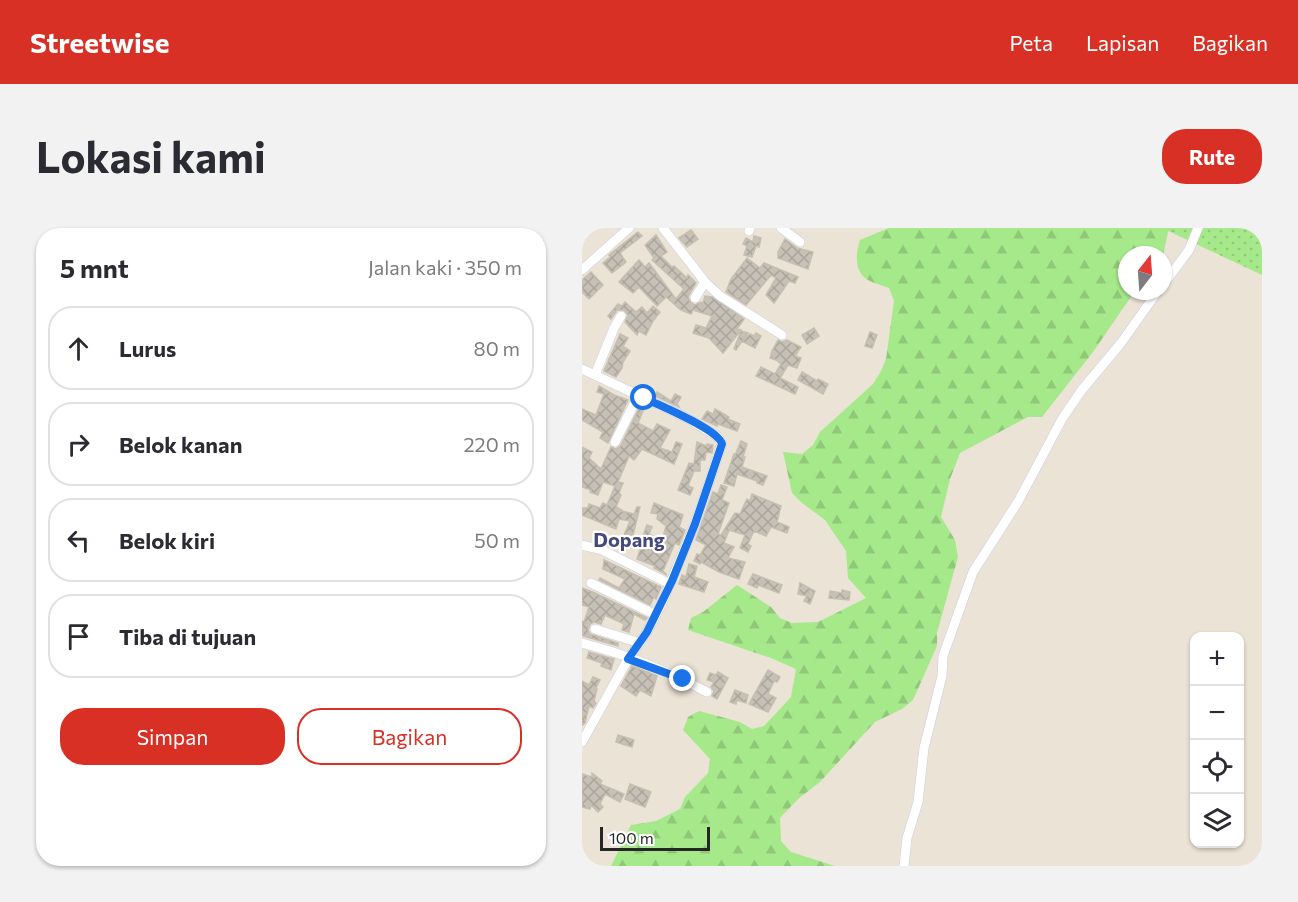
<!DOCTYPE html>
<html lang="id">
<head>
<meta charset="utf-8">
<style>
	:root { --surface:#fff; --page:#f2f2f3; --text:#2b2b33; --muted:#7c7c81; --line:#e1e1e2; --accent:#d93025 }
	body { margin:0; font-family:Commissioner,sans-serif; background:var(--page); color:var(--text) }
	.controls { position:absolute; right:18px; bottom:18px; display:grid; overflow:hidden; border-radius:12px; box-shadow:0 2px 4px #0004 }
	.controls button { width:54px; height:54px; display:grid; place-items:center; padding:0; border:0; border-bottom:2px solid var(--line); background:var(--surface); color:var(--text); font:30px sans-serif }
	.compass { position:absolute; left:536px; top:18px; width:54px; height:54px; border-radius:50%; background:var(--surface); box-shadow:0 2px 4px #0004; rotate:17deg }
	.scale { position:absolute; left:18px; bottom:15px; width:110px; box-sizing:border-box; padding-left:6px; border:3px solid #262626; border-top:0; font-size:16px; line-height:21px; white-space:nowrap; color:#262626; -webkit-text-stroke:4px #fff; paint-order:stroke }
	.stop { position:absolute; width:18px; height:18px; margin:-14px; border:4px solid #1a73e8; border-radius:50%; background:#fff }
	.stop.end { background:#1a73e8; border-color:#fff; box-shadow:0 2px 6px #0008 }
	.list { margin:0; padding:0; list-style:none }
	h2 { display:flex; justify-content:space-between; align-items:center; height:78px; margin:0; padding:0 24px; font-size:26px }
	h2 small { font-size:20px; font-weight:400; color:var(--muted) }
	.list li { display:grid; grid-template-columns:39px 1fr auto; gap:18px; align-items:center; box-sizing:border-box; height:84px; margin:0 12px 12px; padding:0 12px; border:2px solid var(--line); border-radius:24px }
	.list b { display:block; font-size:22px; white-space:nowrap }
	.list em { font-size:20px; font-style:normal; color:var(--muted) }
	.actions { display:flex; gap:12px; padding:18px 24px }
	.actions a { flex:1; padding:14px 0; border:2px solid var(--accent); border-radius:24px; text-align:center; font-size:21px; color:var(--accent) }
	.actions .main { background:var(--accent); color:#fff }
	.icon { flex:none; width:33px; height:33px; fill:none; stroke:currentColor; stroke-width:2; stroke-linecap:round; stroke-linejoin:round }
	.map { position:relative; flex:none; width:680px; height:638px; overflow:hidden; border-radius:24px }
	header { display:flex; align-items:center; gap:36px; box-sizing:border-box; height:84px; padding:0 30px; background:var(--accent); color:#fff }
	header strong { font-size:28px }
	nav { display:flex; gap:33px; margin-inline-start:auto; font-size:21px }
	.intro { display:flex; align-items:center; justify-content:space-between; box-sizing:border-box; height:144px; padding:0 36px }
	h1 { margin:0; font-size:42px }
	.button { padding:15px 27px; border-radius:24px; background:var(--accent); color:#fff; font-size:21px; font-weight:700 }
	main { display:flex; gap:36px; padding:0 36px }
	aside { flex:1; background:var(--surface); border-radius:24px; box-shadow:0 2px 4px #0004 }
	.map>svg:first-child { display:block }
	.grass { fill:url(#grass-dots) }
	.forest { fill:url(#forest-firs) }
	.building { fill:url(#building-cross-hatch); stroke:#c6bfb0; stroke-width:1.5 }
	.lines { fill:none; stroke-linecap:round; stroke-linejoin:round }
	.minor-casing { stroke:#cbcee2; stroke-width:10 }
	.minor { stroke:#fff; stroke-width:9 }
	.route { stroke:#1a73e8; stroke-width:8 }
	.labels { text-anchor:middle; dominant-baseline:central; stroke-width:4.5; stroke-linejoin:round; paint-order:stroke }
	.quarter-label { font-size:20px; font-weight:bold; fill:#434a7b; stroke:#fff }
</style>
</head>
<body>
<header>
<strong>Streetwise</strong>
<nav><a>Peta</a><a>Lapisan</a><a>Bagikan</a></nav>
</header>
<div class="intro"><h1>Lokasi kami</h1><a class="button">Rute</a></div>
<main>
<aside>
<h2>5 mnt<small>Jalan kaki · 350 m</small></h2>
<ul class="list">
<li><svg class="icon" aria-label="ahead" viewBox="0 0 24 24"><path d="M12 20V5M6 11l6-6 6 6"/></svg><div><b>Lurus</b></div><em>80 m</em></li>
<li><svg class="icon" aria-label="right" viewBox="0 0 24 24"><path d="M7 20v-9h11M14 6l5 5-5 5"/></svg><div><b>Belok kanan</b></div><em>220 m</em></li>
<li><svg class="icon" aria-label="left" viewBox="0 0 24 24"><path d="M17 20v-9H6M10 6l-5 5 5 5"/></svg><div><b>Belok kiri</b></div><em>50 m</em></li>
<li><svg class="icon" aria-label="arrive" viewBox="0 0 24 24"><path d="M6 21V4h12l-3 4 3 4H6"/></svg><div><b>Tiba di tujuan</b></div></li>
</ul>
<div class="actions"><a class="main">Simpan</a><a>Bagikan</a></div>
</aside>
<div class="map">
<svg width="680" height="638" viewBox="0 0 680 638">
	<defs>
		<pattern id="grass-dots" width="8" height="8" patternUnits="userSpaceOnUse" patternTransform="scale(1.5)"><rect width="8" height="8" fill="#a6e98b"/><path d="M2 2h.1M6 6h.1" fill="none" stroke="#8fc878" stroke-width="1.8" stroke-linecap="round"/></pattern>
		<pattern id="forest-firs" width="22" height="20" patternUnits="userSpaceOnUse" patternTransform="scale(1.5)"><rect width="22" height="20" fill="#a6e98b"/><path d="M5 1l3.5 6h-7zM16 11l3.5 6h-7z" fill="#8fc878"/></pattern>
		<pattern id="building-cross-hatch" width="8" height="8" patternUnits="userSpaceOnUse" patternTransform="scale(1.5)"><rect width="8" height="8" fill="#c6c0b6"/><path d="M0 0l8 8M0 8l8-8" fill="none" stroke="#aaa59c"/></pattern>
	</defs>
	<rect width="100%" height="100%" fill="#ebe3d5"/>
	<polygon class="grass" points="580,0 680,0 680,47"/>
	<path class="forest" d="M307,0H587L581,27H545V63H553L511,124L460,189H446L378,225L368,251L359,289L373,312L376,329L355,405V418L331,472L320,481L293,494L238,554L216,571L198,590L199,613L209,624L253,638H29L49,597L74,593L98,581L103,569L126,545L128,531L101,502L106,489L117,483L158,494L170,501L182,498L209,469L214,441L189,430L106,402L109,390L121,384L155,357L189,379L198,390L210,395L236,394L284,370L266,350L264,323L243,292L220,275L210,265L201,224L220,226L231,217L238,204L291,156L299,143L304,131L312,73L307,60C300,57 289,55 283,50C272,40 274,24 278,12Z"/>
	<g class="building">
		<polygon points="109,2 116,11 105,19 97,10"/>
		<polygon points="56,4 60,8 38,25 44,34 30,45 21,35 28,29 27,27"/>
		<polygon points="74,7 85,24 79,28 90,39 92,38 105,50 106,47 114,55 106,69 109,75 113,77 119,74 121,75 123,68 130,69 162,91 155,101 159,102 141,125 127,110 111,105 114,97 124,100 130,88 111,82 109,86 99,82 84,69 75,78 57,59 51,65 37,54 57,32 63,39 67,35 94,71 102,61 70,32 72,30 63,17"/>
		<polygon points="172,8 179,10 177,19 174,18 170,29 162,27 165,18 161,16 164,10 171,14"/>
		<polygon points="203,11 215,20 231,24 226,41 196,30 196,24"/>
		<polygon points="165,30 178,40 182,35 216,49 213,55 207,53 192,75 184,67 194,50 189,47 164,77 144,64 149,51"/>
		<polygon points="9,44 21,57 7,71 0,64 0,52"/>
		<polygon points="43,74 54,84 60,79 65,85 71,78 78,84 71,93 64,107 57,103 55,107 43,94 46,87 42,82 35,82 29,91 26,88 36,76 40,78"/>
		<polygon points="232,100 237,108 225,116 220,107"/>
		<polygon points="159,103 166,105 161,112 168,106 172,108 174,105 179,108 173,120 160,113 154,122 152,121"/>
		<polygon points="288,104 295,107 290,120 283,118"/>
		<polygon points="38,106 46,110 41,118 48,123 41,134 40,140 34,149 22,143"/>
		<polygon points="196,112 200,114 205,112 219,119 213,128 219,130 215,140 206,137 198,150 216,159 213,166 174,148 179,139 193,146 199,136 194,132 188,130 190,123"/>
		<polygon points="220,144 235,153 236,151 246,156 241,166 216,152"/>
		<polygon points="17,158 32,167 46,172 26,215 18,210 21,204 0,192 0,181 14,187 22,166 15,164"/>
		<polygon points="75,164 89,173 93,166 99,169 95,176 97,179 73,168"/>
		<polygon points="59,176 63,178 56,195 71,203 75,196 88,202 78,220 90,224 94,214 100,216 92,236 60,221 52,232 47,228 36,254 41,255 37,265 39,267 34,279 40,282 40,283 52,286 55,279 58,279 49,315 47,317 39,314 48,293 37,291 34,301 0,287 0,280 6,280 7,276 18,280 21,275 25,277 33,258 21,254 16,267 8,264 9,262 0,259 0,219 10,224 7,230 19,241 29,219 34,221 39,217"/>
		<polygon points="133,181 147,189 146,191 158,196 155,203 136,196 135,198 120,191 125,183 131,186"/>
		<polygon points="159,213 165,216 161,229 163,229 160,239 185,248 181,257 175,255 175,253 155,246 152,258 142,255 152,226 153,227"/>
		<polygon points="115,214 124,218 125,216 131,217 130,225 124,224 123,232 118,232 118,243 112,243 106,258 111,260 108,267 96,262 107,235 112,236"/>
		<polygon points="139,257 145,259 140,272 147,275 136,306 139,307 153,285 158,286 165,271 168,273 170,266 199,278 195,294 207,299 205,305 189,299 184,308 172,303 166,316 169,318 166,324 158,320 163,307 147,302 142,315 152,319 146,330 163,334 157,351 137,344 119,334 118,336 112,333 115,326 118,327 124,317 114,312 131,264 136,266"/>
		<polygon points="72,275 101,287 97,299 103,302 97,317 93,315 81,343 85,347 72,340 73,338 55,331 59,318 57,318 65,297 70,299 67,306 80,313 84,298 75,291 76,286 69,285"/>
		<polygon points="22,332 79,359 74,371 72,369 68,377 17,352 18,350 37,360 43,351 21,341"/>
		<polygon points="107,336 115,338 112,349 126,354 122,364 97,356 100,347 104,349"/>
		<polygon points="171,346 200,357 197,365 176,357 175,360 166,356"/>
		<polygon points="218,355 233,363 228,376 222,373 225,368 216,366"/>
		<polygon points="0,360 13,365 65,390 63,392 52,386 47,404 40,402 42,396 23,387 19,396 12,394 8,396 6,402 8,406 36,415 36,418 1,408 0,393 2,394 7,379 0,377"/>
		<polygon points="260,362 268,364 267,372 247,370 248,363 260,365"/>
		<polygon points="7,424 32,431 29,442 19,438 20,435 5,430"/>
		<polygon points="50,438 75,448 69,468 58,462 54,468 39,458"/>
		<polygon points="186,442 198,449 195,454 192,453 186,466 194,470 186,484 167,476"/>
		<polygon points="136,444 146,450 135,471 130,468 132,463 129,459 132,454 125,452 128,445 134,447"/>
		<polygon points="11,449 18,452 14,460 15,461 12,473 14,475 11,480 7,478 3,495 0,497 0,453 7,457"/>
		<polygon points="153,462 166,467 164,475 155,472 154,476 148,474"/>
		<polygon points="36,507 52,512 50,519 34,514"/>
		<polygon points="10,545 20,553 18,556 42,566 38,574 23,566 18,576 21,579 16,584 9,577 8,581 0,579 0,546 10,549"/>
		<polygon points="48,556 69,564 63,579 43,571"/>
	</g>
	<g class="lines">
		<defs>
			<g id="minor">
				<polyline points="81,0 123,54 138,68 200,107"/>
				<polyline points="199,0 218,14"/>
				<polyline points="167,3 168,0"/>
				<polyline points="0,42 47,0"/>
				<polyline points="581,57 607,22 616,0"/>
				<polyline points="113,70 123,54"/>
				<polyline points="0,141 105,190 136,209 140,216 113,296 80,375 65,404 46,431 0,514"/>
				<polyline points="13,147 32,100 39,88"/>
				<polyline points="33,214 56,168"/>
				<polyline points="0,317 20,322 88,356"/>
				<polyline points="9,355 74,387"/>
				<polyline points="13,401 58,415"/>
				<path d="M0,415C43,426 86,443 125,464"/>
				<polyline points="322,638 325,610 336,574 342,520 360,448 361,428 391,344 437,272 480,191 499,163 539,115 576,63"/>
			</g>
		</defs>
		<use href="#minor" class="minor-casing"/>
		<use href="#minor" class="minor"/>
	</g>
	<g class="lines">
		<path class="route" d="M62,170C78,178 136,201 140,216L113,296L90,353L65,404L46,431L101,451"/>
	</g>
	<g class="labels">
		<g class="quarter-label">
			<text x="47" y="311">Dopang</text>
		</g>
	</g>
</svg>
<div class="controls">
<button>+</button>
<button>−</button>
<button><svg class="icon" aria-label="locate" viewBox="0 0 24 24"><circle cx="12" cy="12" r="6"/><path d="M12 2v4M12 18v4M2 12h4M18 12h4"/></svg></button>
<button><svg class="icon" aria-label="layers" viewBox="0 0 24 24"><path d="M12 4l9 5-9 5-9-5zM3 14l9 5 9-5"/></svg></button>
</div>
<svg class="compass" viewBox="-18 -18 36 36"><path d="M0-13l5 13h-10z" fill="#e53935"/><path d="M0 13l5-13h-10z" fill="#7c7c81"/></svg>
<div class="scale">100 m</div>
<div class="stop" style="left:62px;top:170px"></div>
<div class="stop end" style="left:101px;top:451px"></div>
</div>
</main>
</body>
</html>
